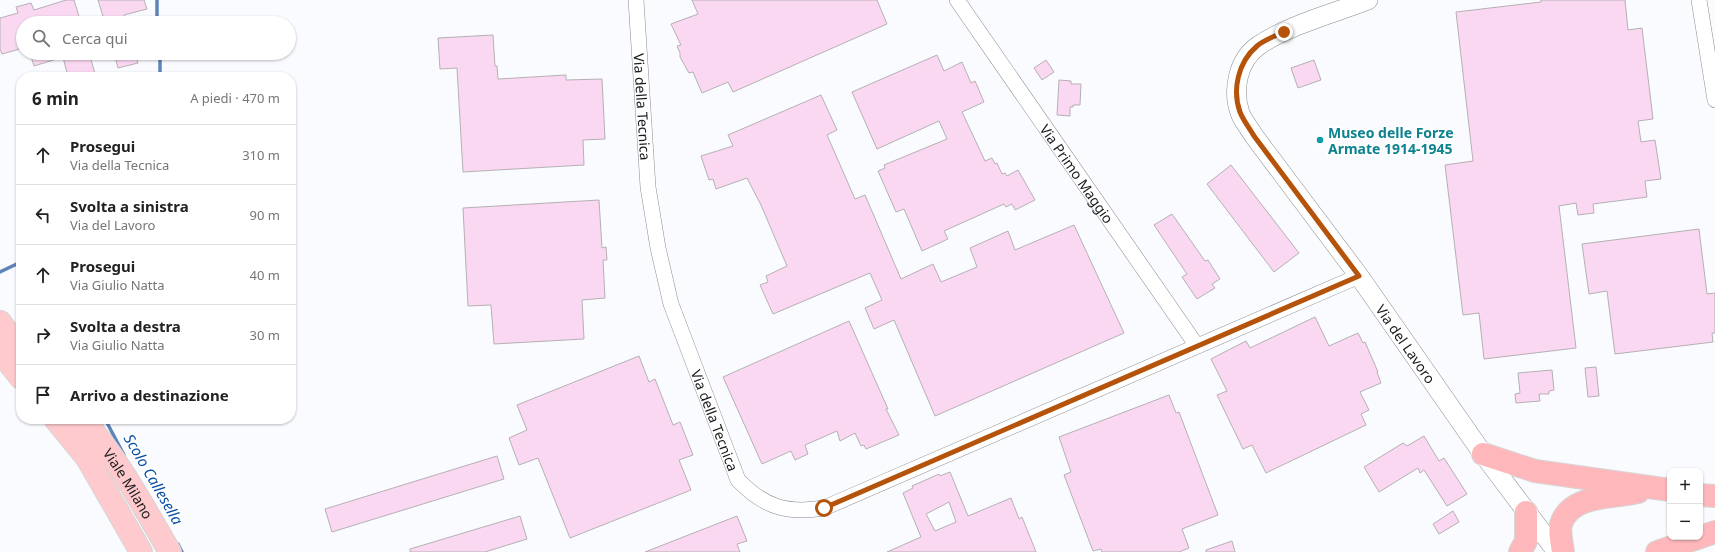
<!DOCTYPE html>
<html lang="it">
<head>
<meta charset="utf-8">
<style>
	:root { --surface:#fff; --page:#f2f2f2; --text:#222; --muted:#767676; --line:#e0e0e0 }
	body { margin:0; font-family:"Noto Sans",sans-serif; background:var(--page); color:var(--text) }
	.controls { position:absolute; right:12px; bottom:12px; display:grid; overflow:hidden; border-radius:8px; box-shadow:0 1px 3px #0004 }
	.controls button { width:36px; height:36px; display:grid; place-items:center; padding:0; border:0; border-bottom:1px solid var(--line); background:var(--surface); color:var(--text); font:20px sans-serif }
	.stop { position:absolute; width:12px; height:12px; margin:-9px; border:3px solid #b45309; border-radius:50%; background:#fff }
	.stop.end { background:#b45309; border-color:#fff; box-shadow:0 1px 4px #0008 }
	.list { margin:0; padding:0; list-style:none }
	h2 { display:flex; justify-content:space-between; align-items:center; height:52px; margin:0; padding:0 16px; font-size:17px }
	h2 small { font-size:13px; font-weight:400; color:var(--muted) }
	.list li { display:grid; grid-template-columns:26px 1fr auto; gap:12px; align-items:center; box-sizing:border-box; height:60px; padding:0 16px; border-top:1px solid var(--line) }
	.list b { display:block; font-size:15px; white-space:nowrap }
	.list p { margin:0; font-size:13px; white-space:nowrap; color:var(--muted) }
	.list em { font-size:13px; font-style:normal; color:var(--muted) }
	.icon { flex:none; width:22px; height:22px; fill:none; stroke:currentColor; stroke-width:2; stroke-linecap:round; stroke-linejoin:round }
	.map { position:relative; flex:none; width:1715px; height:552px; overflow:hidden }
	.search { position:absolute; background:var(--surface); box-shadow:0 1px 3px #0004; left:16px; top:16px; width:280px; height:44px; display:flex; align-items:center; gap:10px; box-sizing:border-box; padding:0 14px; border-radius:22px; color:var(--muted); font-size:15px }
	.panel { position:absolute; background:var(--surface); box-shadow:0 1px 3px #0004; left:16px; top:72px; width:280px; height:352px; border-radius:16px }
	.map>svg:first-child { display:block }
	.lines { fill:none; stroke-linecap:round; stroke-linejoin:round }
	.stream { stroke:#5e84ba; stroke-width:3.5 }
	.building { fill:#fbd8f1; stroke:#b5b0b4; fill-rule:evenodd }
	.minor-casing { stroke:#898c91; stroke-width:16 }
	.tertiary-casing { stroke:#898c91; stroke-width:20 }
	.primary-casing { stroke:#d6d6d6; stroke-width:24 }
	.trunk-casing { stroke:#d6d6d6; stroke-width:24 }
	.minor { stroke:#fff; stroke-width:15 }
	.tertiary { stroke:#fff; stroke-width:19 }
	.primary { stroke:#fecacd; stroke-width:22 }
	.trunk { stroke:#feb8bc; stroke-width:22 }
	.route { stroke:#b45309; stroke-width:5 }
	.culture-dot { fill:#0f9aa8; stroke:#fff; stroke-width:1.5 }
	.labels { text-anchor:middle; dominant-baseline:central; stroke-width:4; stroke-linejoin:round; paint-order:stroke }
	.street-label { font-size:14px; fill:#191a1c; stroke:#fff }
	.culture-label { font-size:14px; font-weight:bold; fill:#0d838f; stroke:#fff; text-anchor:start }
	.water-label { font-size:15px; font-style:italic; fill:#084fa7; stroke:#fff }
</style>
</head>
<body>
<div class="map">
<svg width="1715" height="552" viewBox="0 0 1715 552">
	<rect width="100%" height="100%" fill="#fafbfe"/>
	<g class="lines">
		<g class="stream">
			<polyline points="157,0 157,23"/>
			<polyline points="160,53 160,77"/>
			<polyline points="17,264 21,272"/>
			<polyline points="0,272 21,262"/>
			<polyline points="105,419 124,455"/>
			<polyline points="178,544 182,552"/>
		</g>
	</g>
	<g class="building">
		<polygon points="66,0 74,0 81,23 23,23 23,48 2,54 0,49 0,18 18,13 16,7 31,3 34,10"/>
		<polygon points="98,0 144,0 147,9 124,15 126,23 105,23"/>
		<polygon points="692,0 877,0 887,24 733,92 728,82 702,93 693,72 689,73 680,57 680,53 677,46 681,45 671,24 698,14"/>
		<polygon points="1541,0 1625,0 1628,30 1642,28 1653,119 1638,121 1641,142 1655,140 1661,179 1645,181 1647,197 1593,204 1594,213 1578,215 1576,203 1559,206 1576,348 1484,359 1479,313 1463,315 1445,165 1473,161 1456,12 1541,2"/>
		<polygon points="493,35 495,66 497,66 498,79 566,75 566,80 602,79 605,139 583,140 584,165 463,172 457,68 440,69 438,38"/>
		<polygon points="30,53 89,53 96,77 68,77 63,57 34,66"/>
		<polygon points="114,53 135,53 138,63 118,68"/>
		<polygon points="937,55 944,71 962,62 971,83 975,81 984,102 962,112 985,161 992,158 995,164 997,163 1002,174 1005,173 1007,176 1018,170 1035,200 1015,210 1012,204 1006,207 1004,204 944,231 948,239 922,251 904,209 896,212 878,171 885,168 884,165 947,139 939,121 877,149 852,92"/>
		<polygon points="1046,60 1054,72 1042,80 1034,68"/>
		<polygon points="1314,60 1321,80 1298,88 1291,68"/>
		<polygon points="1059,80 1071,81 1071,84 1081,84 1080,105 1073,105 1073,107 1070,107 1070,116 1057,115"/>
		<polygon points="821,95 837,130 827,135 855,199 865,195 901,279 933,264 941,282 977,267 970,248 1008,231 1015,250 1074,225 1124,333 935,416 894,320 874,329 865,308 882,300 870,273 773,314 760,285 768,282 766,276 787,266 761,205 747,178 716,189 713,179 709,180 701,156 733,146 728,135"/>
		<polygon points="1231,165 1299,253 1274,272 1207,184"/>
		<polygon points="599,200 602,248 606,247 607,260 603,260 605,298 582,300 584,339 494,344 491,305 468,306 463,208"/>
		<polygon points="1172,214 1205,261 1208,260 1220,279 1212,284 1215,288 1197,299 1182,277 1187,274 1154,225"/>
		<polygon points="1699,229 1707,294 1715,293 1715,333 1712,333 1713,342 1615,354 1607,291 1589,294 1582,244"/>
		<polygon points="1315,317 1329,346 1358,333 1363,343 1365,342 1378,372 1377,372 1381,383 1360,392 1369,410 1361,414 1366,425 1266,473 1252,445 1243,449 1217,395 1227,391 1211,359 1246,341 1250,348"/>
		<polygon points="849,321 888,409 886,409 899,435 866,449 864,445 861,446 855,433 840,441 837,431 805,445 808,454 795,460 791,451 762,464 723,377"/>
		<polygon points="639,356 649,382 655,379 673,425 680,422 693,455 679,460 691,490 570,538 538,458 519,465 509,438 527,430 517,405"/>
		<polygon points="1596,367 1599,396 1588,397 1585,368"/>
		<polygon points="1552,370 1554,390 1549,391 1549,394 1539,394 1540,401 1516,403 1515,394 1520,393 1518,373"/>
		<polygon points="1169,395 1176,413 1179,412 1218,515 1182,529 1189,548 1179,552 1102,552 1101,549 1093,551 1064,475 1071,472 1059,437"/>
		<polygon points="1424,436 1439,461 1444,458 1467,494 1447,506 1424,470 1420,473 1418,468 1379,492 1364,467 1403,443 1407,446"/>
		<polygon points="497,456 504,479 332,532 325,509"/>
		<path d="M950,472L968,516L1011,498L1019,519L1022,517L1036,552H887L921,537L903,493L913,488L912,486L939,474L940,476ZM949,502L956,522L935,531L926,514Z"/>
		<polygon points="1453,511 1459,522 1439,534 1433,524"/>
		<polygon points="520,516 527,539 485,552 410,552 410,549"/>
		<polygon points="737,516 747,541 737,544 740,552 645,552"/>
		<polygon points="1232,541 1235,552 1206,552 1206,550"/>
	</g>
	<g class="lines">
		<defs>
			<g id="minor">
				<path id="s1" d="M636,0L648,187L658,248L671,304L738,480C764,507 787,514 824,508L1359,276"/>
				<path id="s2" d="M957,0L1197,346"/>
				<polyline points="1699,0 1715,100"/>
			</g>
			<g id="tertiary">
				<path id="s3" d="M1368,0C1335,13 1286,26 1258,46C1238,60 1232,90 1240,113C1243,121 1250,129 1254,136L1359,276L1483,454L1557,552"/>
			</g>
			<g id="primary">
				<polyline points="0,322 21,350"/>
				<polyline points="0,352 21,378"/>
				<polyline points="55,419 87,458 141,552"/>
				<path id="s4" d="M83,419C118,459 143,506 170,552"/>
			</g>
			<g id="trunk">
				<polyline points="1483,454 1535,471 1670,490"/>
				<polyline points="1700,495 1715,496"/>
				<polyline points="1520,552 1526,541 1526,512"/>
				<path d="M1563,552C1562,544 1559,532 1561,524C1570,494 1614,498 1638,492"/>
				<polyline points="1657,552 1715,532"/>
			</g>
		</defs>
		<use href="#minor" class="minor-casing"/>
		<use href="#tertiary" class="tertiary-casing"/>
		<use href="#primary" class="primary-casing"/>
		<use href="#trunk" class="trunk-casing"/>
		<use href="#minor" class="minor"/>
		<use href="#tertiary" class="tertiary"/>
		<use href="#primary" class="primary"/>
		<use href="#trunk" class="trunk"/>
	</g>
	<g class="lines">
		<path class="route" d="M824,508L1359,276L1254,136C1250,129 1243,120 1240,112C1232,90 1238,62 1257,46C1264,40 1275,36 1284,32"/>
	</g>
	<circle class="culture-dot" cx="1320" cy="140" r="4"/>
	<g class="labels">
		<g class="street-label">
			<text stroke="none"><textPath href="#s1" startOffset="107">Via della Tecnica</textPath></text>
			<text stroke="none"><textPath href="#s2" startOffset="211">Via Primo Maggio</textPath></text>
			<text stroke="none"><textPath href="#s3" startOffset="478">Via del Lavoro</textPath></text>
			<text stroke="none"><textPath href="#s1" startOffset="431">Via della Tecnica</textPath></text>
			<text stroke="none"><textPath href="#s4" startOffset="79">Viale Milano</textPath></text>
		</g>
		<g class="culture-label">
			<text x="1328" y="132">Museo delle Forze<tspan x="1328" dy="16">Armate 1914-1945</tspan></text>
		</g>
		<g class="water-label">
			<text transform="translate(154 479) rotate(60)">Scolo Callesella</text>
		</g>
	</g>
</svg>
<div class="controls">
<button>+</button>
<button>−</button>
</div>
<div class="stop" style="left:824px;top:508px"></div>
<div class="stop end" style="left:1284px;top:32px"></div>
<div class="search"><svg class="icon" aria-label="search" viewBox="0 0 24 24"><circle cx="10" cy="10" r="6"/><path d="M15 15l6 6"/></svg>Cerca qui</div>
<section class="panel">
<h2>6 min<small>A piedi · 470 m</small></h2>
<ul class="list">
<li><svg class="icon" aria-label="ahead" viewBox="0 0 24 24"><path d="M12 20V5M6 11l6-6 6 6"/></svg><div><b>Prosegui</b><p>Via della Tecnica</p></div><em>310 m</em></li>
<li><svg class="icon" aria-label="left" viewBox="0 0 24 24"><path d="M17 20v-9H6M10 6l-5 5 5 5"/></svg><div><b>Svolta a sinistra</b><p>Via del Lavoro</p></div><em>90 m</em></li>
<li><svg class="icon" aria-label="ahead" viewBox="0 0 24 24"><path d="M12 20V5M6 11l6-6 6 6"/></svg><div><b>Prosegui</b><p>Via Giulio Natta</p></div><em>40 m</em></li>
<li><svg class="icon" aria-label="right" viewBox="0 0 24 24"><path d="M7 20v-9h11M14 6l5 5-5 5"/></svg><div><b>Svolta a destra</b><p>Via Giulio Natta</p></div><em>30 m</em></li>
<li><svg class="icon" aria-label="arrive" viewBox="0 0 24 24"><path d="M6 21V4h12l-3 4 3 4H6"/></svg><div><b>Arrivo a destinazione</b></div></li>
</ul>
</section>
</div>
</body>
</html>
